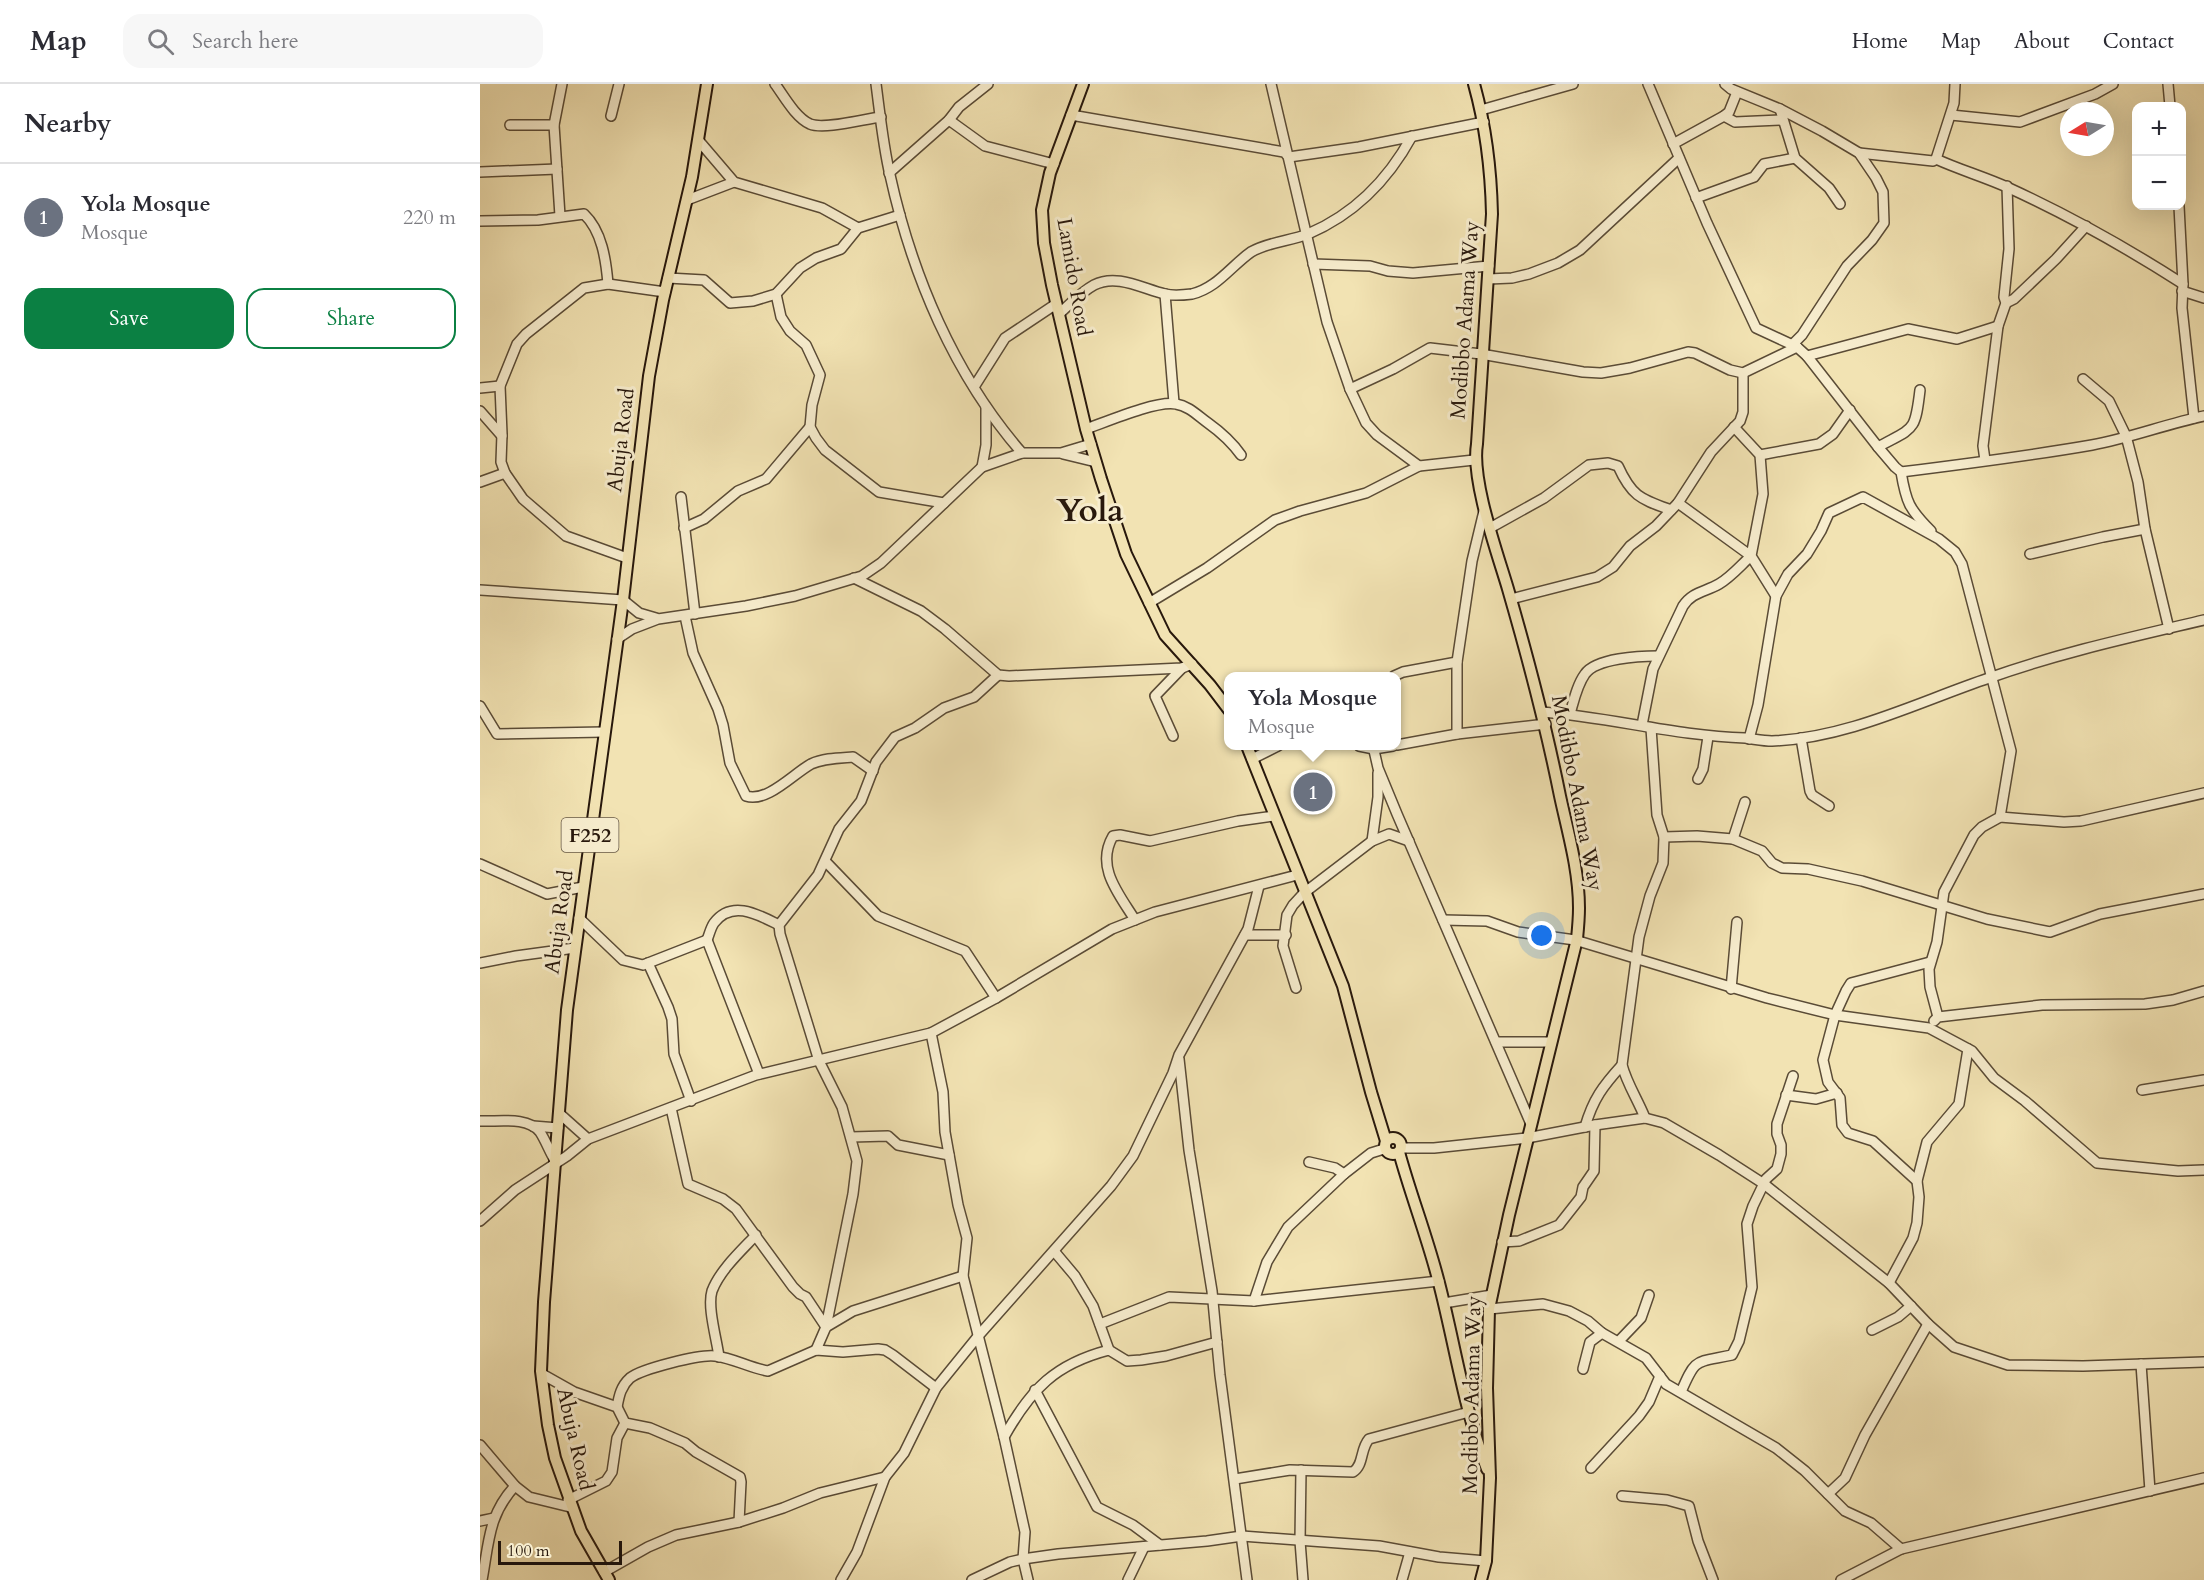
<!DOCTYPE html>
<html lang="en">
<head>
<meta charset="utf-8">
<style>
	:root { --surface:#fff; --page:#f7f7f7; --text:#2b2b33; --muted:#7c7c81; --line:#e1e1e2; --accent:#0b8043 }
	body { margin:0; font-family:Cardo,serif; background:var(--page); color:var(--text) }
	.controls { position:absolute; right:18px; top:18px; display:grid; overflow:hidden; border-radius:12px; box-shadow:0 6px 24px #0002 }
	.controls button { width:54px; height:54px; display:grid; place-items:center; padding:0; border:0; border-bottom:2px solid var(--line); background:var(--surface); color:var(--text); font:30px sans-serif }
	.compass { position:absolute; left:1580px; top:18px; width:54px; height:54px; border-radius:50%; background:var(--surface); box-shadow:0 6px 24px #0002; rotate:259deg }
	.scale { position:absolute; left:18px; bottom:15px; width:124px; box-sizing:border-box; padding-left:6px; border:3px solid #28180c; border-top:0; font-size:16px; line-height:21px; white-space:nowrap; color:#28180c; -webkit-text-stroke:4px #f7edce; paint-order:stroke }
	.you { position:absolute; left:1062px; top:852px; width:21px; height:21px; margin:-15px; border:4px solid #fff; border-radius:50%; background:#1a73e8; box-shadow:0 0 0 9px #1a73e833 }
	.badge { display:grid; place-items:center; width:39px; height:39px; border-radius:50%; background:var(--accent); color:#fff; font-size:20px; font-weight:700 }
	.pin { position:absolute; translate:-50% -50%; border:3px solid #fff; box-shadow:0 2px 6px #0006 }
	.popup { position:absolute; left:744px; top:588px; width:177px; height:78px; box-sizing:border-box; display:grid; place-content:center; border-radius:12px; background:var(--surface); filter:drop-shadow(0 2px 4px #0005); font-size:20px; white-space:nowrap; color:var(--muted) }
	.popup b { font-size:22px; color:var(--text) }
	.popup::after { content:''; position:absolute; left:50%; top:100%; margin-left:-12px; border:12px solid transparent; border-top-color:var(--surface) }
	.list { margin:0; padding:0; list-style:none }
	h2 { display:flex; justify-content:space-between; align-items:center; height:78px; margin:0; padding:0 24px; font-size:26px }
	h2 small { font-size:20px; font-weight:400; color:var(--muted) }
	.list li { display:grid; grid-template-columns:39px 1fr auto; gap:18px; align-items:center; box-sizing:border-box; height:108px; padding:0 24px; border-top:2px solid var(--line) }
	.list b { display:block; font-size:22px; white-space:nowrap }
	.list p { margin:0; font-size:20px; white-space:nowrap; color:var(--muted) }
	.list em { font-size:20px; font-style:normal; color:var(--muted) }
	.actions { display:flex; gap:12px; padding:18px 24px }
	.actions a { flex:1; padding:14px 0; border:2px solid var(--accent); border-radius:18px; text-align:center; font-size:21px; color:var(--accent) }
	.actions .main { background:var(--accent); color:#fff }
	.icon { flex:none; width:33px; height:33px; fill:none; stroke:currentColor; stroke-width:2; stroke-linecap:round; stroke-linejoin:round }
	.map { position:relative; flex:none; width:1724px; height:1496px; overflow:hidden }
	header { display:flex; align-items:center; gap:36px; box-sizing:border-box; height:84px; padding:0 30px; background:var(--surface); border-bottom:2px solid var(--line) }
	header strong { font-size:28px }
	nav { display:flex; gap:33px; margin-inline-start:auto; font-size:21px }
	.search { width:420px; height:54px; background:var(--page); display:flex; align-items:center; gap:15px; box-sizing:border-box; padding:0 21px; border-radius:18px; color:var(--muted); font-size:22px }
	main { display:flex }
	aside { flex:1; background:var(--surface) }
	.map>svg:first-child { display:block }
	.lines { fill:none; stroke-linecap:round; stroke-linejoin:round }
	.minor-casing { stroke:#5a4b36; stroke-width:12 }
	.major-casing { stroke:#28180c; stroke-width:14 }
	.minor { stroke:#f7edce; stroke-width:9 }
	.major { stroke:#f2e3b3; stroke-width:10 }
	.labels { text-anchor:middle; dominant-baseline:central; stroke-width:6; stroke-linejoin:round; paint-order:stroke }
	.shield { fill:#f7edce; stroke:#665846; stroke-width:1.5 }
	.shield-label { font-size:20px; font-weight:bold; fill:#28180c }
	.street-label { font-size:21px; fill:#28180c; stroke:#f7edce }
	.town-label { font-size:33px; font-weight:bold; fill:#28180c; stroke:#f7edce }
</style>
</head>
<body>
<header>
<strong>Map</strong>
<div class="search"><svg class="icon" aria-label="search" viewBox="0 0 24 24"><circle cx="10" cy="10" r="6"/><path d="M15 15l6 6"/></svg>Search here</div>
<nav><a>Home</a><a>Map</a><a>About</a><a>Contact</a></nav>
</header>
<main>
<aside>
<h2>Nearby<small></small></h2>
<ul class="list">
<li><span class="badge" style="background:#6b7280">1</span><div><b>Yola Mosque</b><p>Mosque</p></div><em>220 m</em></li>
</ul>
<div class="actions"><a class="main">Save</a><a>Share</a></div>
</aside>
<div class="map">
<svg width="1724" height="1496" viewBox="0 0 1724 1496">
	<rect width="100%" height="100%" fill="#f2e3b3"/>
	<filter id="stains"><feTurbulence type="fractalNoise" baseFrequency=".00333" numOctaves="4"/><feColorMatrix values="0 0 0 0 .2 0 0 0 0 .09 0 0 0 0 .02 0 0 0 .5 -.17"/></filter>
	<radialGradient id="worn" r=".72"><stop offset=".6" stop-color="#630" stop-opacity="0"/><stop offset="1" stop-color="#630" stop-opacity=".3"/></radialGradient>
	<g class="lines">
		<defs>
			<g id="minor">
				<path d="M295,0C304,12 315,33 330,40C344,46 384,35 401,33"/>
				<path d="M396,0C400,30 403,61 410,91C432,191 474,291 542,369H581L611,360"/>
				<polyline points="791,0 847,238 870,305 886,339 897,351 939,382"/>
				<path d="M1168,0L1227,139L1276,244L1317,263L1327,272L1398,363L1415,383L1421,388C1426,418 1429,425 1451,447"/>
				<polyline points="1245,0 1251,5 1300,25 1342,47 1379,69 1396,94 1403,108 1404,139 1392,156 1367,182 1322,251 1313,260 1317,263"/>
				<polyline points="1688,0 1690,22"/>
				<polyline points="1300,25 1315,74 1349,104 1360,120"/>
				<polyline points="1001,26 1093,0"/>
				<polyline points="591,31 804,68 809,73 879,63 1004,38"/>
				<polyline points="1471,31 1540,38 1615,10 1633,0"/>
				<polyline points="131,32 139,0"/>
				<polyline points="1244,32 1255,38 1302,36"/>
				<polyline points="469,36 505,62 574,80"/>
				<polyline points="30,41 74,41"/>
				<polyline points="219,57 254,98 342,124 378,144"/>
				<polyline points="1193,60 1244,32 1249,28 1257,8"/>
				<path d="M1379,69L1453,77L1456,75C1480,86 1505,93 1529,104C1590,132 1647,164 1703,200"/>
				<polyline points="1456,75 1474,19 1475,0"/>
				<polyline points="0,88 77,85"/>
				<polyline points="409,89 469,36 479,23 508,0"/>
				<polyline points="1216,114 1274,93 1284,80 1315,74"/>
				<polyline points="207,116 254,98"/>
				<polyline points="1699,122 1703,200 1702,224 1714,334"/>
				<polyline points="80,132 74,41 82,0"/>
				<path d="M0,137L58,136L104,130C122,147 126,176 128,200"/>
				<polyline points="833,180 890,182 908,187 933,189 1009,182"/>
				<polyline points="188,194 224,196 250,219 273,217 296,210 320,184 336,174 361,165 378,144 420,131"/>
				<polyline points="1008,195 1032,194 1049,190 1078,179 1100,166 1199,74"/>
				<polyline points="1702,207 1724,214"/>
				<polyline points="296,210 301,233 310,247 326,261 340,291 332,321 330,343 336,354 345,366 399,408 464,419"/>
				<polyline points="685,210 694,319"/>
				<polyline points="1526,219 1534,215 1576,175 1606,142"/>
				<path d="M579,230C590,220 601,208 614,201C637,189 663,205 685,210C693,212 704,211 712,210C737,204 751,182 771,168C788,158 810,157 828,150C875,130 908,96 932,52"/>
				<polyline points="1327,272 1428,245 1477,255 1518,242"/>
				<polyline points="1603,295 1629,317 1646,352 1658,398 1665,445 1689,545"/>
				<polyline points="494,303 525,254 576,220"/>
				<polyline points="0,304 20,302"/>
				<polyline points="870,305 913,285 950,264 1001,270 1103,288 1121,289 1150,284 1208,268 1215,269 1250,286 1263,289 1317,263"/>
				<polyline points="0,327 22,352"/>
				<polyline points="1254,343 1280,371 1283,410 1271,472 1296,512"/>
				<path d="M606,345C626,338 677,316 696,320C709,322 718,332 728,339C742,349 751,357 761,371"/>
				<path d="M1398,363C1434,343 1435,349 1440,306"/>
				<polyline points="583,370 616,378"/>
				<polyline points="1280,371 1339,360 1353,350 1370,326"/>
				<polyline points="1505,376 1503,362 1518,242 1526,219 1524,213 1529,165 1527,102"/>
				<polyline points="502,383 506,361 506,323"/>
				<path d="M1421,388C1485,380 1549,372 1612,361C1650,354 1686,340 1724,332"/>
				<polyline points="0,398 25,389"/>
				<polyline points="201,413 215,530"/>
				<polyline points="204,444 224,435 258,407 286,395 330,343"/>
				<path d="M1010,444L1064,414L1109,381L1128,379L1138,382C1152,413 1161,415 1191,426"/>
				<polyline points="1550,470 1623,453 1665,445"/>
				<polyline points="147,474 86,452 43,415 25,389 21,378 22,350 20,302 37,260 46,250 104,204 128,200 185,208"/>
				<polyline points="374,494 441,527 465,545 518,591 529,592 702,584 712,580"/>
				<polyline points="0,506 143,516 159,529 176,534"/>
				<polyline points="1031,515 1117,493 1133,483 1150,462 1176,442 1198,419 1231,368 1260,337 1263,328 1263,289"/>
				<polyline points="669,519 727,484 795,436 820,427 886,409 939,382 994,376"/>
				<path d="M205,532L213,569L238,625L243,641L250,679L266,712C287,719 313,690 331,680C344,674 359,674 373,673L393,687"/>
				<polyline points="137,555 152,545 178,535 266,522 315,512 382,492 401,479 502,383 542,369"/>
				<polyline points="914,592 923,588 977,578"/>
				<polyline points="0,622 17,650 124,648"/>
				<path d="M1062,628C1130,633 1196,652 1265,654C1274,655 1283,657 1292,657C1368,654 1438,618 1509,594C1579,569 1652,553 1724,536"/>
				<path d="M1090,630C1094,616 1097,601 1105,590C1116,574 1160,572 1178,572"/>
				<path d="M1162,641L1173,585L1203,522C1212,508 1225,508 1239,500C1251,493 1261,481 1271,472L1198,419"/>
				<polyline points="977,650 977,578 992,477 1004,427"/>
				<polyline points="693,652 675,612 702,584"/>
				<polyline points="1321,654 1330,707 1332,711 1349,722"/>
				<polyline points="1269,655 1278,621 1296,512 1308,490 1327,470 1341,447 1349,429 1383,413 1459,455 1475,468 1482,480 1531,667 1520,733 1502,743 1494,751 1464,808 1457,858 1449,885 1450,903 1458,933"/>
				<polyline points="917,661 977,650 1066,640"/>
				<polyline points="879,662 894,665 913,662"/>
				<polyline points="893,662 898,684 917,730 1051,1040"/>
				<polyline points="772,675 798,662"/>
				<polyline points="1218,695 1223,685 1228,653"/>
				<polyline points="1520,733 1584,738 1601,737 1724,709"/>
				<polyline points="1184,753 1217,752 1253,755 1282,767 1292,779 1302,784 1328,785 1382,797 1507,835 1570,848 1620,830 1724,810"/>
				<polyline points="1253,755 1265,718"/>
				<polyline points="892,757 898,713 898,689"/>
				<polyline points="346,778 398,832 485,867 516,914"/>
				<polyline points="0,780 67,810 103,803"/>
				<polyline points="99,834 143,876 163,881 227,856 279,990"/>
				<path d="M655,836C639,810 615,783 633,752L640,751L670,757L758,737L794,732"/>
				<polyline points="963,836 1007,837 1038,848 1095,856 1287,914 1355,931 1449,944 1492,967 1514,994 1545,1017 1617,1079 1698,1087 1724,1086"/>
				<polyline points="765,851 806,851"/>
				<path d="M227,856C229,851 231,843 234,839C252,815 279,831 299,841"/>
				<polyline points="0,879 36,872 95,864"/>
				<polyline points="168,879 188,923 192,935 194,970 211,1017"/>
				<polyline points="816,904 803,862 807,831 813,821 824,809 892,757 909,750 929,757"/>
				<polyline points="1251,905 1257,838"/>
				<polyline points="1454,937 1458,933 1562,921 1665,920 1693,916 1724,907"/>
				<polyline points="451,949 463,1008 465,1048 478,1121 487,1154 483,1192 524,1353 545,1448 543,1475 548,1496"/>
				<polyline points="1016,958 1070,958"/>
				<polyline points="699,975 709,1066 732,1207 740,1291 767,1496"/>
				<polyline points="1662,1006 1724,996"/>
				<polyline points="1306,1011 1336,1015 1357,1009"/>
				<polyline points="191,1024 208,1100 243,1115 256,1125 313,1203 320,1210 326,1213 346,1243"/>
				<polyline points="80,1030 108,1055"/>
				<path d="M1165,1034C1158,1016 1147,1000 1142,981L1159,853L1170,812L1183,779L1184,753L1177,731L1171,644"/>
				<path d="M0,1037C18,1038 47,1032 60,1048C66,1057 70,1069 76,1078"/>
				<polyline points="53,1042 78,1044"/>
				<path d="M1105,1043C1113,1015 1123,1002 1142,981"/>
				<polyline points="371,1053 408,1052 418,1061 469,1071"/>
				<polyline points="921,1064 954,1064 1047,1054 1115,1041 1165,1034 1184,1039 1239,1071 1284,1100 1409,1199 1448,1240 1474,1263 1528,1281 1603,1282 1724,1278"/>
				<polyline points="829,1078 855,1084 864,1090"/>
				<polyline points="1437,1097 1393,1057 1368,1049 1362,1041 1360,1014 1348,998 1343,976 1355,931 1366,907 1371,899 1450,878"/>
				<polyline points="0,1137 35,1106 87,1072 108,1055 276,991 451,949 516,914 632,845 675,828 817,791"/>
				<polyline points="1022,1158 1039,1157 1079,1141 1101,1113 1103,1103 1114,1087 1115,1041"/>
				<polyline points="574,1167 595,1192 613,1222 629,1266"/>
				<polyline points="1409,1199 1433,1154 1437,1139 1439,1113 1437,1097 1447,1058 1479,1020 1488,965"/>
				<polyline points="774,1217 787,1178 808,1143 864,1090 891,1069 904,1065"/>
				<polyline points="964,1219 1012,1211"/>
				<polyline points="1009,1225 1063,1220 1089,1227 1108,1237 1122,1249 1166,1274 1186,1300 1296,1364 1325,1387 1365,1427 1391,1439 1421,1465"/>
				<polyline points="620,1240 689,1213 774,1217 959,1197"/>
				<polyline points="346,1243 373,1110 377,1077 362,1023 339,977 300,850 299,841 338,791 359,745 381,717 396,678 415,653 435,644 464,624 494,613 518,591"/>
				<polyline points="1392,1246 1418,1233 1431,1222"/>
				<polyline points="1139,1257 1161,1234 1169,1211"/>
				<polyline points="336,1266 346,1243 373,1227 483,1192"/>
				<path d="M239,1273C237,1256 227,1223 232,1207C240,1186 261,1167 276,1151"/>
				<polyline points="1661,1280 1670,1407"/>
				<polyline points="1103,1285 1110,1258 1122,1249"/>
				<polyline points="62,1290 94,1308 137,1323 145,1339 170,1344 205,1359 216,1368 260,1393 261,1398 259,1438"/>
				<polyline points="555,1306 617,1423 653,1441 680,1461"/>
				<path d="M1201,1308C1216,1273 1215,1279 1252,1271L1259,1257L1272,1203L1267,1140L1273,1122L1286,1095L1297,1085L1301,1070V1061L1297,1050V1040L1313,992"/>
				<path d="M137,1323C139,1312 141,1302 150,1294C161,1285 220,1270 235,1272C253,1274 270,1284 288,1287L336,1266L363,1268L398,1265L405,1266L413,1271L456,1304"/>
				<path d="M524,1353C551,1305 575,1280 629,1266L647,1277L661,1276L686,1272L737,1258"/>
				<polyline points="0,1361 35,1402 49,1413 90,1423"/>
				<polyline points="1111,1384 1159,1332 1169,1318 1180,1292"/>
				<polyline points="821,1386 820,1457 823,1496"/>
				<path d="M755,1395L810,1386L873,1388C884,1381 880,1365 889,1355L989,1328"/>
				<polyline points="1348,1410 1365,1394 1385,1351 1448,1240"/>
				<polyline points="1142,1412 1187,1416 1209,1422 1218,1457 1233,1496"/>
				<polyline points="88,1416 126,1397 132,1388 137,1354 145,1339"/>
				<polyline points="0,1437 14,1434"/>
				<polyline points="124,1488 168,1463 196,1451 259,1438 303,1424 340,1409 405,1393"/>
				<path d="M2,1496C9,1459 8,1431 35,1402"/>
				<polyline points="361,1496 377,1468 405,1393 424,1369 456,1304 499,1251 631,1102 653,1072 693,989 699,971 768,845 779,802"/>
				<polyline points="492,1496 530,1478 543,1475 578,1470 727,1457 762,1452 899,1462 959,1473 1006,1477"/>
				<polyline points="648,1496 664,1463"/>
				<polyline points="922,1496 930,1468"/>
				<polyline points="1361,1496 1421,1465 1724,1394"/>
			</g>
			<g id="major">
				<polyline points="603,0 570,89 562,126 564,159 572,201 606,345 621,395 646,470 685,551 730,601 749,626"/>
				<path d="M994,0C1006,43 1011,85 1012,130L997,360C991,396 1017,468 1028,505C1048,574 1066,642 1080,712C1088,749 1099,786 1099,824C1099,834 1098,845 1097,855L1029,1131L1009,1225L1007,1304L1010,1394L1006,1477L1001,1496"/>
				<polyline points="767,662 863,902 891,1008 906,1057"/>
				<circle cx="913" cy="1062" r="8"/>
				<path d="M919,1068C931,1112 948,1155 959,1199C975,1261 984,1325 1007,1385"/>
				<polyline points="129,1496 101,1447 75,1374 68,1341 61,1287 64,1218 87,926 143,516 169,292 183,216 212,93 227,0"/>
			</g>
		</defs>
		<use href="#minor" class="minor-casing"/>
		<use href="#major" class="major-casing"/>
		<use href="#minor" class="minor"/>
		<use href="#major" class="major"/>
	</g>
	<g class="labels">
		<rect class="shield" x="81.5" y="734" width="57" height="34" rx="4.5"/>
		<g class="shield-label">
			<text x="110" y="751">F252</text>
		</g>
		<g class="street-label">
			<text transform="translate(594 193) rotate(80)">Lamido Road</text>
			<text transform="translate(985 236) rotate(-86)">Modibbo Adama Way</text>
			<text transform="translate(141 356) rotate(-83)">Abuja Road</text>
			<text transform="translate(1097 709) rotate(79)">Modibbo Adama Way</text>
			<text transform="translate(79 838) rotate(-82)">Abuja Road</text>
			<text transform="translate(992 1311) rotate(-89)">Modibbo Adama Way</text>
			<text transform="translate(95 1355) rotate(77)">Abuja Road</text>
		</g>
		<g class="town-label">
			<text x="610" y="426">Yola</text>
		</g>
	</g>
	<rect width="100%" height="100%" filter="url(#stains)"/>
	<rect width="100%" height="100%" fill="url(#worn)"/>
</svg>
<div class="controls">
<button>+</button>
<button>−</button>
</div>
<svg class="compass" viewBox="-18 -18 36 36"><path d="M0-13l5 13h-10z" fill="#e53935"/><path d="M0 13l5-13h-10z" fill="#7c7c81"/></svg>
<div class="scale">100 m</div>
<div class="you"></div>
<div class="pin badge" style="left:833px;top:708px;background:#6b7280">1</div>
<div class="popup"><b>Yola Mosque</b>Mosque</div>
</div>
</main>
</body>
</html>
